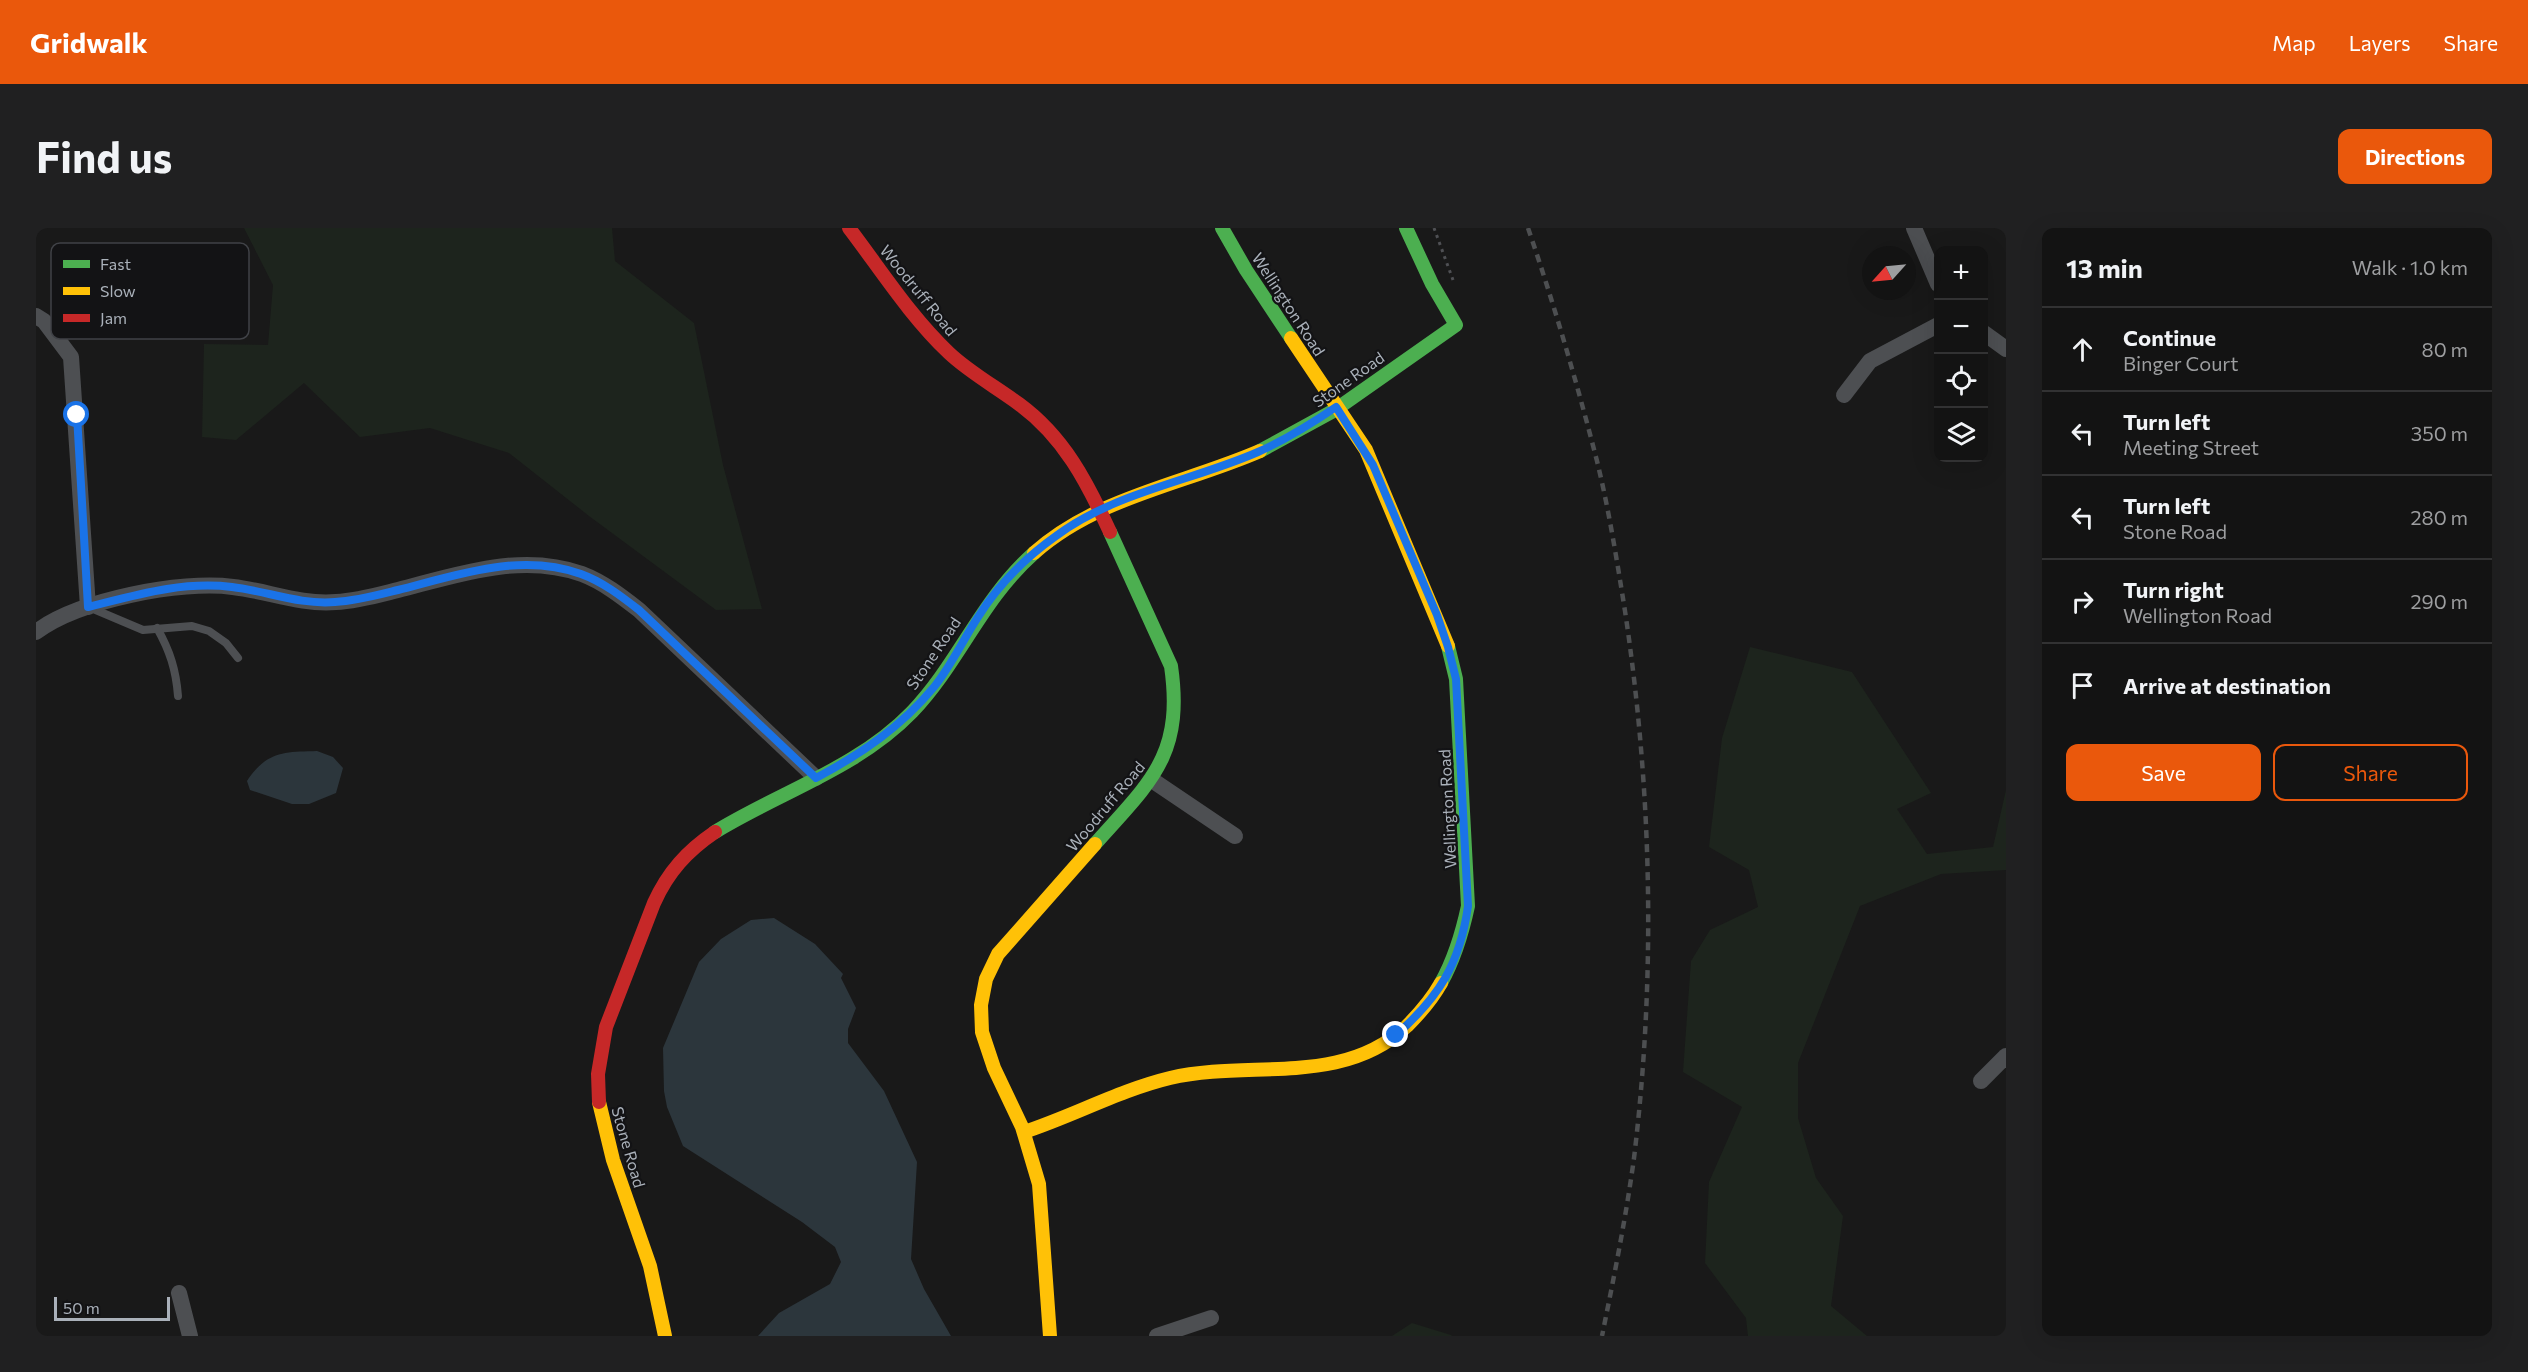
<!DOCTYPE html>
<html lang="en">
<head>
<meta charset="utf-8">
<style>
	:root { --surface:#131313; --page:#202021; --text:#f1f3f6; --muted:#9d9ea0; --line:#323233; --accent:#ea580c }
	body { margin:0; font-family:Commissioner,sans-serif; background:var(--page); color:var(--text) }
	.controls { position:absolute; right:18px; top:18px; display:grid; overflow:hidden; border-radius:12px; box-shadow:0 6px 24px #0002 }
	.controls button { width:54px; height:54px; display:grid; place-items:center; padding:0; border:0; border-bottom:2px solid var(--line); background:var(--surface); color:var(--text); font:30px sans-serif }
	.compass { position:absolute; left:1826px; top:18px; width:54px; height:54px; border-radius:50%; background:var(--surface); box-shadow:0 6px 24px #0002; rotate:243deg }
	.scale { position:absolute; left:18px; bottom:15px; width:116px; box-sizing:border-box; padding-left:6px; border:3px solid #aab1ba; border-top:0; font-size:16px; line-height:21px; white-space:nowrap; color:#aab1ba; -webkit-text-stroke:4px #131315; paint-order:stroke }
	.stop { position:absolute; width:18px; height:18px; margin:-14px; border:4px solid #1a73e8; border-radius:50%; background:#fff }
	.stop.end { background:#1a73e8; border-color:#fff; box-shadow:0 2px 6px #0008 }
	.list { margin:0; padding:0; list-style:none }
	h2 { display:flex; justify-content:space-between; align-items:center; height:78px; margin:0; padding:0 24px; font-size:26px }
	h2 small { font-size:20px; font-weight:400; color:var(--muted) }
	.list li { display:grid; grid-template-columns:39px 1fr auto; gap:18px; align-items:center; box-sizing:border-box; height:84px; padding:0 24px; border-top:2px solid var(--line) }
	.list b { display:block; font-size:22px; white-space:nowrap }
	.list p { margin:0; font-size:20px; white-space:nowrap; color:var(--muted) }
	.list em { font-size:20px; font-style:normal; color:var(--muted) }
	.actions { display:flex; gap:12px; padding:18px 24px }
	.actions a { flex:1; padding:14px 0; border:2px solid var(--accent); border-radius:12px; text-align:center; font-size:21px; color:var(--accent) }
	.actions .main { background:var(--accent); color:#fff }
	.icon { flex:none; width:33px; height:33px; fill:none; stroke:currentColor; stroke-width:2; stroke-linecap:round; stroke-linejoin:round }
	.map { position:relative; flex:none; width:1970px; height:1108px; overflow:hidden; border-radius:12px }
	header { display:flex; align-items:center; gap:36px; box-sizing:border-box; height:84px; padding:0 30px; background:var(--accent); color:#fff }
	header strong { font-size:28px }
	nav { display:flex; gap:33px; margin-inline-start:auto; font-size:21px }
	.intro { display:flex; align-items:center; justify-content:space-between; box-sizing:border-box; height:144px; padding:0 36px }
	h1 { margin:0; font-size:42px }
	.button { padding:15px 27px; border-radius:12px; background:var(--accent); color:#fff; font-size:21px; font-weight:700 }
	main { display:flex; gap:36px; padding:0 36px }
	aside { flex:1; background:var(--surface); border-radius:12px; box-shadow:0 6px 24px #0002 }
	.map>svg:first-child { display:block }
	.green { fill:#1d241d }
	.water { fill:#2c363c }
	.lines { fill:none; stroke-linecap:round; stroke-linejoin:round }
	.path { stroke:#4f5054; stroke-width:3; stroke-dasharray:3 4.5; stroke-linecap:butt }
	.lane { stroke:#4d4f52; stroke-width:8 }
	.street { stroke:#4d4f52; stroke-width:16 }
	.fast { stroke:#4caf50; stroke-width:14 }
	.slow { stroke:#ffc107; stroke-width:14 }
	.jam { stroke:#c62828; stroke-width:14 }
	.rail { stroke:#4d4f51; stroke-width:4.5; stroke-dasharray:8 6; stroke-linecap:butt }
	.route { stroke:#1a73e8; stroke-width:8 }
	.labels { text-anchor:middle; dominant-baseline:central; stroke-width:4.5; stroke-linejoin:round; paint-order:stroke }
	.street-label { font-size:16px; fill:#aab1ba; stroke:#131315 }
	.key { fill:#131315; stroke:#404247; stroke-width:1.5 }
	.key-label { font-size:16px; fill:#aab1ba }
</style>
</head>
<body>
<header>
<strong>Gridwalk</strong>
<nav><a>Map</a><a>Layers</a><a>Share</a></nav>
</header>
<div class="intro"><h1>Find us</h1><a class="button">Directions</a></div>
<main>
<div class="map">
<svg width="1970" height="1108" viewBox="0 0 1970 1108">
	<rect width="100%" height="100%" fill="#191919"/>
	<g class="green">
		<polygon points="208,0 576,0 579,33 658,95 687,237 726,381 680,382 553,288 473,225 394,200 324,209 268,155 200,212 166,209 168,116 232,117 237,57"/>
		<polygon points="1714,419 1816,444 1895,565 1861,581 1891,626 1957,619 1970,562 1970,642 1905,646 1824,678 1762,835 1762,890 1780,950 1807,988 1795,1078 1831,1108 1712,1108 1710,1090 1669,1035 1673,954 1706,879 1647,844 1655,733 1674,702 1722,679 1713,642 1673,619 1686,510"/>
		<polygon points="1376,1095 1415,1107 1416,1108 1356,1108"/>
	</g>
	<g class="water">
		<path d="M281,523L297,529L307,540L300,565L273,576H256L214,562L211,553C231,523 248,524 281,523Z"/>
		<polygon points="738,690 779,716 807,746 805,750 820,780 812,801 812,815 848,863 881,934 875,1031 888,1061 915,1108 722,1108 743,1085 794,1056 805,1034 799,1019 766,994 647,918 631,879 628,863 627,820 663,734 685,711 715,692"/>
	</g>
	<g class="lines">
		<polyline class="path" points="1398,0 1417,52"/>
		<g class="lane">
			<polyline points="55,380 107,402 156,398 173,403 190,415 202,430"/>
			<path d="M121,400C134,423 140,442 142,468"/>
		</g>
		<g class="street">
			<polyline points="1878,0 1902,56"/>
			<polyline points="0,88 8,93 35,129 52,379"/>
			<polyline points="1948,105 1970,121"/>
			<polyline points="1808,167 1834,133 1902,97"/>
			<path d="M0,404C42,372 145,352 197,359C232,363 264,377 300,374C321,373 342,367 362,362C421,347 485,324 546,346C567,354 585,368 603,382L780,550"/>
			<polyline points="1116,552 1199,608"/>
			<polyline points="1945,853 1970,828"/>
			<polyline points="143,1065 154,1108"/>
			<polyline points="1121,1108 1175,1090"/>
		</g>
		<g class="fast">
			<polyline points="1186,0 1210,42 1255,110"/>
			<polyline points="1224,223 1299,182 1420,97 1396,56 1370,0"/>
			<path d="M679,604C744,564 822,540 876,484C923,435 945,372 998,325"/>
			<path d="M1059,616C1114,554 1148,528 1135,438L1074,304"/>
			<path d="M1405,755C1419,730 1426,706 1432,678L1420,451L1412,418"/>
		</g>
		<g class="slow">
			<polyline points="1255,110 1330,222 1412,418"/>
			<path d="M998,325C1061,269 1148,256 1224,223"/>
			<polyline points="563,874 577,932 614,1038 629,1108"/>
			<path d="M988,904C1037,888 1084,862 1134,850C1214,831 1305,860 1371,798C1384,785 1396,771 1405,755"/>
			<polyline points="1014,1108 1003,956 986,899 958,840 946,804 945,777 950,751 962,726 1059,616"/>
		</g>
		<g class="jam">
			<path d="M813,0C845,42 874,88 913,125C933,144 960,159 983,176C1028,209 1051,254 1074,304"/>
			<path d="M563,874L562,846L570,799L618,675C632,644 651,623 679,604"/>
		</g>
		<path class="rail" d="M1492,0C1518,76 1541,155 1561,233C1573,282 1581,333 1589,383C1616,564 1620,748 1598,930C1590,989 1578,1049 1566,1108"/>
	</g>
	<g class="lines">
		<path class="route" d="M41,187L52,379C100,367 146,353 196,359C231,363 263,377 299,374C320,373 342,367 362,362C421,347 485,324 545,346C567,354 585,368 603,382L780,550C825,526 865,499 898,459C915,438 927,412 942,389C962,357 989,330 1020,308C1079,264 1156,253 1222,224C1249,212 1275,196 1300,179L1337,237L1401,387L1412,419L1420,451L1432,678C1424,736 1403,769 1360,807"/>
	</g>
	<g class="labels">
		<g class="street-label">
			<text transform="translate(883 62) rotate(51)">Woodruff Road</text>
			<text transform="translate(1253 76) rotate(57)">Wellington Road</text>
			<text transform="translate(1312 151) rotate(-35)">Stone Road</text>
			<text transform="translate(897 425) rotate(-56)">Stone Road</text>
			<text transform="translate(1069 578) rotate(-50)">Woodruff Road</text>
			<text transform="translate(1411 581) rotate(-93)">Wellington Road</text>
			<text transform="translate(593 919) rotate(74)">Stone Road</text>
		</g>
	</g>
	<rect x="15" y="15" width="198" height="96" rx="9" class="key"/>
	<rect x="27" y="32" width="27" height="8" fill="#4caf50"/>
	<rect x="27" y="59" width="27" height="8" fill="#ffc107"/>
	<rect x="27" y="86" width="27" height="8" fill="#c62828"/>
	<g class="key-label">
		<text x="64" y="42">Fast</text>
		<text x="64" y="69">Slow</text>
		<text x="64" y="96">Jam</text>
	</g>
</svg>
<div class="controls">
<button>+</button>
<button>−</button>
<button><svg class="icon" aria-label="locate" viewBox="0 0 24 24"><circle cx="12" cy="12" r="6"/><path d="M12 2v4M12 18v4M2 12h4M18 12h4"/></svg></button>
<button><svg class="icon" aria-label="layers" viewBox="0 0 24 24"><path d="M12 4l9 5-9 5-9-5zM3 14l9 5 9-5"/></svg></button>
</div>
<svg class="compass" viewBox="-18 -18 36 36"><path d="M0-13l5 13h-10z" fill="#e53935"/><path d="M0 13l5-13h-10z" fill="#9d9ea0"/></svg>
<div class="scale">50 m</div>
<div class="stop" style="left:41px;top:187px"></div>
<div class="stop end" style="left:1360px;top:807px"></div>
</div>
<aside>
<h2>13 min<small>Walk · 1.0 km</small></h2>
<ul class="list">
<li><svg class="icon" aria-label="ahead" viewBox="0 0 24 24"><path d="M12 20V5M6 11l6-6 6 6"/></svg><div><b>Continue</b><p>Binger Court</p></div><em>80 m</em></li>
<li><svg class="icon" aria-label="left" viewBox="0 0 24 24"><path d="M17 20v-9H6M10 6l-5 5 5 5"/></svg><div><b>Turn left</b><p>Meeting Street</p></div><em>350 m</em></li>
<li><svg class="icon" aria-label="left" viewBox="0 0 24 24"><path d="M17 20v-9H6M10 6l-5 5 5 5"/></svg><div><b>Turn left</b><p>Stone Road</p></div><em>280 m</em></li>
<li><svg class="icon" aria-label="right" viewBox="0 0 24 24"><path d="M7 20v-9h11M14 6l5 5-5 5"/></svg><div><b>Turn right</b><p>Wellington Road</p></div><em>290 m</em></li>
<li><svg class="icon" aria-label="arrive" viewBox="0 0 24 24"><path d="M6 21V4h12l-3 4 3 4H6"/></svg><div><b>Arrive at destination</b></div></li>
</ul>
<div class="actions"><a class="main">Save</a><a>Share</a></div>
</aside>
</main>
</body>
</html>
